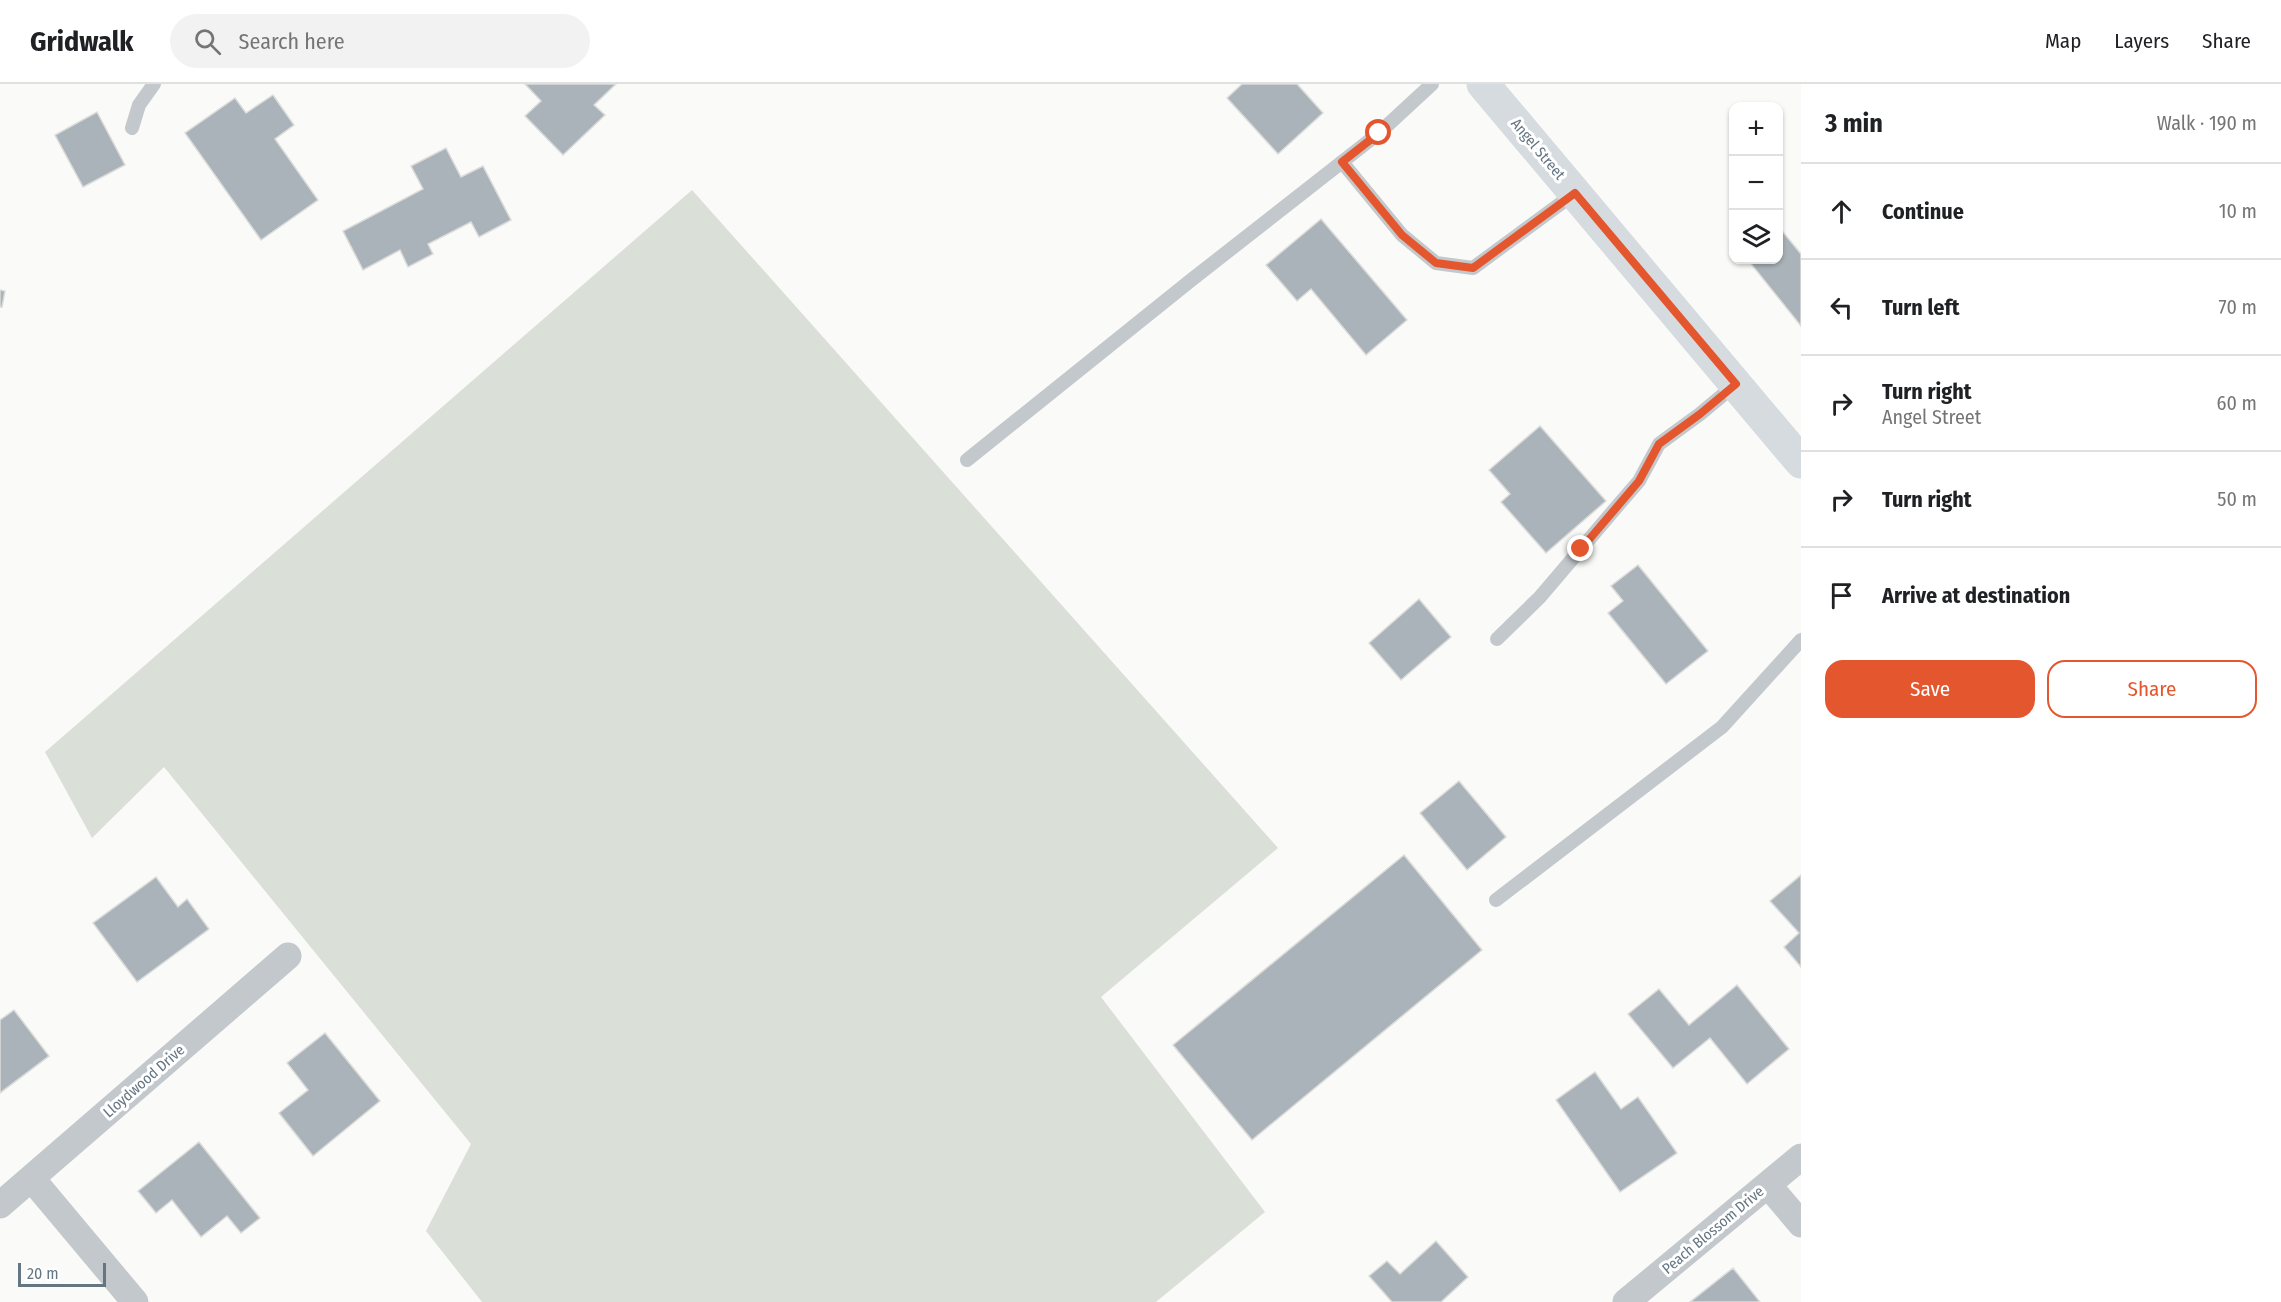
<!DOCTYPE html>
<html lang="en">
<head>
<meta charset="utf-8">
<style>
	:root { --surface:#fff; --page:#f2f2f2; --text:#202124; --muted:#757577; --line:#e0e0e0; --accent:#e4572e }
	body { margin:0; font-family:"Fira Sans Condensed",sans-serif; background:var(--page); color:var(--text) }
	.controls { position:absolute; right:18px; top:18px; display:grid; overflow:hidden; border-radius:12px; box-shadow:0 2px 4px #0004 }
	.controls button { width:54px; height:54px; display:grid; place-items:center; padding:0; border:0; border-bottom:2px solid var(--line); background:var(--surface); color:var(--text); font:30px sans-serif }
	.scale { position:absolute; left:18px; bottom:15px; width:88px; box-sizing:border-box; padding-left:6px; border:3px solid #657683; border-top:0; font-size:16px; line-height:21px; white-space:nowrap; color:#657683; -webkit-text-stroke:4px #fff; paint-order:stroke }
	.stop { position:absolute; width:18px; height:18px; margin:-14px; border:4px solid #e4572e; border-radius:50%; background:#fff }
	.stop.end { background:#e4572e; border-color:#fff; box-shadow:0 2px 6px #0008 }
	.list { margin:0; padding:0; list-style:none }
	h2 { display:flex; justify-content:space-between; align-items:center; height:78px; margin:0; padding:0 24px; font-size:26px }
	h2 small { font-size:20px; font-weight:400; color:var(--muted) }
	.list li { display:grid; grid-template-columns:39px 1fr auto; gap:18px; align-items:center; box-sizing:border-box; height:96px; padding:0 24px; border-top:2px solid var(--line) }
	.list b { display:block; font-size:22px; white-space:nowrap }
	.list p { margin:0; font-size:20px; white-space:nowrap; color:var(--muted) }
	.list em { font-size:20px; font-style:normal; color:var(--muted) }
	.actions { display:flex; gap:12px; padding:18px 24px }
	.actions a { flex:1; padding:14px 0; border:2px solid var(--accent); border-radius:18px; text-align:center; font-size:21px; color:var(--accent) }
	.actions .main { background:var(--accent); color:#fff }
	.icon { flex:none; width:33px; height:33px; fill:none; stroke:currentColor; stroke-width:2; stroke-linecap:round; stroke-linejoin:round }
	.map { position:relative; flex:none; width:1801px; height:1218px; overflow:hidden }
	header { display:flex; align-items:center; gap:36px; box-sizing:border-box; height:84px; padding:0 30px; background:var(--surface); border-bottom:2px solid var(--line) }
	header strong { font-size:28px }
	nav { display:flex; gap:33px; margin-inline-start:auto; font-size:21px }
	.search { width:420px; height:54px; background:var(--page); display:flex; align-items:center; gap:15px; box-sizing:border-box; padding:0 21px; border-radius:33px; color:var(--muted); font-size:22px }
	main { display:flex }
	aside { flex:1; background:var(--surface) }
	.map>svg:first-child { display:block }
	.green { fill:#dadfd7 }
	.building { fill:#aab3b9; stroke:#dcdcda; stroke-width:1.5 }
	.lines { fill:none; stroke-linecap:round; stroke-linejoin:round }
	.lane { stroke:#c3c8cc; stroke-width:14 }
	.street { stroke:#c3c8cc; stroke-width:27 }
	.secondary { stroke:#d6dbdf; stroke-width:33 }
	.route { stroke:#e4572e; stroke-width:8 }
	.labels { text-anchor:middle; dominant-baseline:central; stroke-width:6; stroke-linejoin:round; paint-order:stroke }
	.street-label { font-size:15px; fill:#657683; stroke:#fff }
</style>
</head>
<body>
<header>
<strong>Gridwalk</strong>
<div class="search"><svg class="icon" aria-label="search" viewBox="0 0 24 24"><circle cx="10" cy="10" r="6"/><path d="M15 15l6 6"/></svg>Search here</div>
<nav><a>Map</a><a>Layers</a><a>Share</a></nav>
</header>
<main>
<div class="map">
<svg width="1801" height="1218" viewBox="0 0 1801 1218">
	<rect width="100%" height="100%" fill="#fafaf8"/>
	<polygon class="green" points="692,106 1278,764 1101,913 1265,1128 1156,1218 482,1218 426,1147 471,1060 164,683 92,754 45,668"/>
	<g class="building">
		<polygon points="525,0 616,0 594,21 605,31 563,71 525,32 541,17"/>
		<polygon points="1242,0 1297,0 1323,29 1278,70 1227,14"/>
		<polygon points="273,11 294,41 275,55 318,116 261,156 185,49 235,14 246,29"/>
		<polygon points="97,28 125,81 83,103 55,51"/>
		<polygon points="446,64 461,93 483,82 511,136 479,153 471,138 428,160 433,170 408,183 400,166 363,186 343,147 423,105 411,82"/>
		<polygon points="1321,135 1407,236 1366,271 1311,205 1297,217 1266,181"/>
		<polygon points="1778,142 1801,170 1801,242 1748,176 1778,176"/>
		<polygon points="0,206 5,207 2,223 0,223"/>
		<polygon points="1540,342 1606,417 1546,469 1501,418 1510,410 1489,386"/>
		<polygon points="1638,481 1708,567 1666,600 1608,529 1623,517 1611,502"/>
		<polygon points="1419,515 1451,553 1401,596 1369,559"/>
		<polygon points="1459,697 1506,753 1467,786 1420,729"/>
		<polygon points="1404,771 1482,866 1252,1056 1173,961"/>
		<polygon points="1801,791 1801,883 1784,863 1799,849 1770,817"/>
		<polygon points="156,793 178,823 187,815 209,845 137,898 93,839"/>
		<polygon points="1737,901 1789,965 1747,1000 1710,954 1673,984 1628,930 1659,905 1689,941"/>
		<polygon points="14,926 49,972 0,1009 0,936"/>
		<polygon points="325,949 380,1017 313,1072 279,1029 308,1006 287,979"/>
		<polygon points="1595,988 1621,1025 1638,1013 1677,1069 1620,1108 1556,1016"/>
		<polygon points="199,1058 260,1134 241,1149 227,1132 201,1153 172,1116 156,1129 138,1107"/>
		<polygon points="1436,1157 1468,1193 1441,1218 1392,1218 1369,1192 1387,1177 1400,1190"/>
		<polygon points="1733,1184 1760,1218 1690,1218"/>
	</g>
	<g class="lines">
		<g class="lane">
			<polyline points="132,44 139,21 154,0"/>
			<polyline points="1342,78 1402,151 1436,179 1473,184 1575,109"/>
			<polyline points="967,376 1190,197 1379,49 1432,0"/>
			<polyline points="1497,555 1540,513 1620,419 1639,397 1659,360 1700,330 1736,300"/>
			<polyline points="1496,816 1722,643 1801,556"/>
		</g>
		<g class="street">
			<polyline points="32,1095 135,1218"/>
			<polyline points="1768,1101 1801,1140"/>
			<polyline points="0,1121 288,872"/>
			<polyline points="1626,1218 1801,1073"/>
		</g>
		<polyline class="secondary" points="1483,0 1801,378"/>
	</g>
	<g class="lines">
		<polyline class="route" points="1379,49 1342,78 1402,151 1436,179 1473,184 1575,109 1736,300 1700,330 1659,360 1639,397 1581,465"/>
	</g>
	<g class="labels">
		<g class="street-label">
			<text transform="translate(1538 65) rotate(50)">Angel Street</text>
			<text transform="translate(144 997) rotate(-41)">Lloydwood Drive</text>
			<text transform="translate(1713 1146) rotate(-40)">Peach Blossom Drive</text>
		</g>
	</g>
</svg>
<div class="controls">
<button>+</button>
<button>−</button>
<button><svg class="icon" aria-label="layers" viewBox="0 0 24 24"><path d="M12 4l9 5-9 5-9-5zM3 14l9 5 9-5"/></svg></button>
</div>
<div class="scale">20 m</div>
<div class="stop" style="left:1379px;top:49px"></div>
<div class="stop end" style="left:1581px;top:465px"></div>
</div>
<aside>
<h2>3 min<small>Walk · 190 m</small></h2>
<ul class="list">
<li><svg class="icon" aria-label="ahead" viewBox="0 0 24 24"><path d="M12 20V5M6 11l6-6 6 6"/></svg><div><b>Continue</b></div><em>10 m</em></li>
<li><svg class="icon" aria-label="left" viewBox="0 0 24 24"><path d="M17 20v-9H6M10 6l-5 5 5 5"/></svg><div><b>Turn left</b></div><em>70 m</em></li>
<li><svg class="icon" aria-label="right" viewBox="0 0 24 24"><path d="M7 20v-9h11M14 6l5 5-5 5"/></svg><div><b>Turn right</b><p>Angel Street</p></div><em>60 m</em></li>
<li><svg class="icon" aria-label="right" viewBox="0 0 24 24"><path d="M7 20v-9h11M14 6l5 5-5 5"/></svg><div><b>Turn right</b></div><em>50 m</em></li>
<li><svg class="icon" aria-label="arrive" viewBox="0 0 24 24"><path d="M6 21V4h12l-3 4 3 4H6"/></svg><div><b>Arrive at destination</b></div></li>
</ul>
<div class="actions"><a class="main">Save</a><a>Share</a></div>
</aside>
</main>
</body>
</html>
